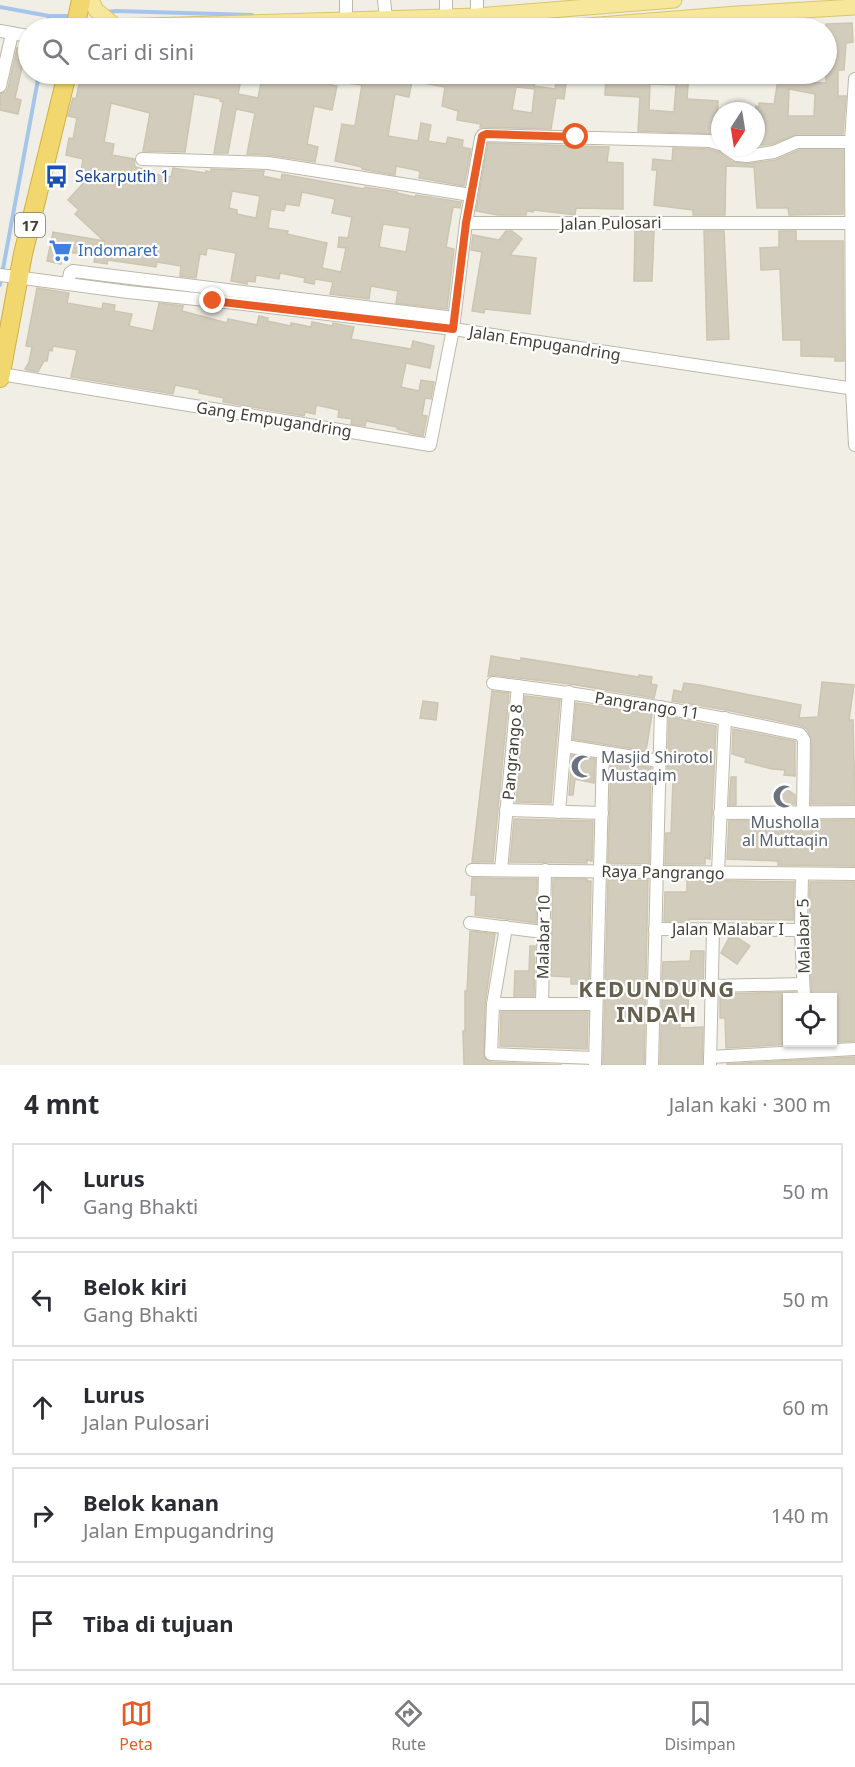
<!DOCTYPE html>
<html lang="id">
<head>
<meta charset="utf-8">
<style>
	:root { --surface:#fff; --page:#f2f2f3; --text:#2b2b33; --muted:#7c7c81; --line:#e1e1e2; --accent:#e85b25 }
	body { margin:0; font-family:"Noto Sans",sans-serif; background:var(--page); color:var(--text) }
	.controls { position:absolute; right:18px; bottom:18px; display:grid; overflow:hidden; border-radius:0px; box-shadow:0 2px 4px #0004 }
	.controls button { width:54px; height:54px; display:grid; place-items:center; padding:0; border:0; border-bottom:2px solid var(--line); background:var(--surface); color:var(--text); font:30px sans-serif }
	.compass { position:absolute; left:711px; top:102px; width:54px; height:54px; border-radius:50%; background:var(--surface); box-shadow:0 2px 4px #0004; rotate:192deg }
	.stop { position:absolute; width:18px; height:18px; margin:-14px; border:4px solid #e85b25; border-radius:50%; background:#fff }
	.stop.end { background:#e85b25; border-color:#fff; box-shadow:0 2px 6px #0008 }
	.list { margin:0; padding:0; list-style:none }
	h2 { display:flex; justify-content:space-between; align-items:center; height:78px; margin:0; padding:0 24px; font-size:26px }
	h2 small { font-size:20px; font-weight:400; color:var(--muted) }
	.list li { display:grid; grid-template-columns:39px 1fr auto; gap:18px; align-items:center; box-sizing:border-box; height:96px; margin:0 12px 12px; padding:0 12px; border:2px solid var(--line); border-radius:0px }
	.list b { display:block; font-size:22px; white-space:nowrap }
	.list p { margin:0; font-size:20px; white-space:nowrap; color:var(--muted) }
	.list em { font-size:20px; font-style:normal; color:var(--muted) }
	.icon { flex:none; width:33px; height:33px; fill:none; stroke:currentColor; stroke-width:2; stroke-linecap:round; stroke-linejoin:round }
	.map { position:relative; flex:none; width:855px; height:1065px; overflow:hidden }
	.search { position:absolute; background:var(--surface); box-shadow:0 2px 4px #0004; left:18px; right:18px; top:18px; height:66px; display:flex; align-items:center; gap:15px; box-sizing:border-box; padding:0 21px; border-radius:33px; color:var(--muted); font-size:22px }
	.sheet { height:618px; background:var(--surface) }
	nav { display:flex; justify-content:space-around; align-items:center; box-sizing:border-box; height:84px; border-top:2px solid var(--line); background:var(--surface); font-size:16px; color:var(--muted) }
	nav a { display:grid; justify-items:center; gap:3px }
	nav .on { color:var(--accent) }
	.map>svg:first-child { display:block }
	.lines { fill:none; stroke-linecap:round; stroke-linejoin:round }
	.stream { stroke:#a6c5ea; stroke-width:4 }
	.building { fill:#d2ccbc; stroke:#ccc5b0; stroke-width:1.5; fill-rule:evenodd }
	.minor-casing { stroke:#bcb8a9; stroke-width:14 }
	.major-casing { stroke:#d9c66b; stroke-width:17 }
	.highway-casing { stroke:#d0ae40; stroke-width:20 }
	.minor { stroke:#fff; stroke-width:12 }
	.major { stroke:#f6e79a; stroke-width:15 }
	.highway { stroke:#f2d76f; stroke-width:18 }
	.route { stroke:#e85b25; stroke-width:8 }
	.labels { text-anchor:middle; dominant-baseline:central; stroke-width:4.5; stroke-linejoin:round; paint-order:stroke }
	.shield { fill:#fff; stroke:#7b7972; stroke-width:1.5 }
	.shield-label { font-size:15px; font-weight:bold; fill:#433f35 }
	.transit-label { font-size:16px; fill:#164399; stroke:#fff; text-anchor:start }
	.street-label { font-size:16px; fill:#433f35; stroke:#fff }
	.shop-label { font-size:16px; fill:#366cbe; stroke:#fff; text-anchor:start }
	.worship-label { font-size:16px; fill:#5b616d; stroke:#fff; text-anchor:start }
	.district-label { font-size:22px; font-weight:bold; letter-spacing:1.5px; fill:#655f4d; stroke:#fff }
</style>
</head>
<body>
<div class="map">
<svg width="855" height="1065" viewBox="0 0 855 1065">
	<rect width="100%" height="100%" fill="#f1efe5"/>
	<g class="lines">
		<g class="stream">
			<polyline points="0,7 49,16 73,16"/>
			<polyline points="107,12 116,11 252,15"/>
			<polyline points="47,28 49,16"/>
			<polyline points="0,285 39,74"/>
		</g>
	</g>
	<g class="building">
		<polygon points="794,20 811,23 811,28 777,28 778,21"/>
		<polygon points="770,22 770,28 737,28 737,24"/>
		<path d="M852,23L853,42L846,43L844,70H838V96H846L843,134H797L772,144L756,146V106L759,107V103L774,104L779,74H791V78L802,80L801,82L826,83V24ZM789,89L815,94L814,116H788Z"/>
		<polygon points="17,48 26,50 15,98 21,100 18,114 0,110 0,94 6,92 8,88"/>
		<path d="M81,74H228L227,77L241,80L238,94L258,98L263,74H285L337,86L332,110L314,106L307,144L318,147L315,162L269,155L247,154L255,113L236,109L228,153H214L223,102L220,101L221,99L194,94L185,152L143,151L150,113L111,103L104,142L114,144L112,155L134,159L135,167L148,170V173L171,177L173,168L206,173V171L211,172V169L264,171L263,176L281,180L282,174L364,189L365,187L397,192V193L415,197L416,195L461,202L460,208L453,207L446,247L454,249L447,309L396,303L398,291L371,286L369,299L330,294L333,282L315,279L314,284L304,282L305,278L280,273L279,279L256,275L255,282L247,281V284L231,281L236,253L207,248L206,255L200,254L196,278L180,276L181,266L157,262L156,267L108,260L107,264L94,262L95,257L64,251L61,264L47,261L53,232L104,241L75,214L79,210L68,200L88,178L80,177L83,159L66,155L69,138L73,139L77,118L68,116L73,98L76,99ZM232,191L260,196L256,218L237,214V210L229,208ZM302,192L335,199L332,213L352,217L348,238L339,237L338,247L346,248L341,272L322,268L327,243L287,234L288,231L268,228L271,209L284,211L286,204L299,206ZM383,224L410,228L406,252L379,247Z"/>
		<polygon points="348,74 535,74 534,89 516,87 512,110 532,113 535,86 555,89 557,75 567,76 564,99 556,98 551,129 480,127 481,124 457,120 458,111 442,106 445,87 412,81 409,97 395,94 388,136 418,141 421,123 431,125 428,141 446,144 448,137 463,140 462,147 471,149 464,186 419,178 420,171 396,166 395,175 362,169 362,167 335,161 342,124 355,126 362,85 347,83"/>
		<path d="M606,74H689L687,99L718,101L717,134L638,131L640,97L605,95ZM650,84L676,85L674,112L649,110Z"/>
		<polygon points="488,143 609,147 607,162 623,163 623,209 576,208 575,215 534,210 533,212 527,211 526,215 498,215 476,211"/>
		<polygon points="673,148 709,149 719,152 733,162 746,164 776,160 799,150 843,150 843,214 789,215 788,208 757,208 754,167 726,166 725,215 693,215 693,210 654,205 657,170 652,170 653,159 672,161"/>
		<polygon points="506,231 512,231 522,239 510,255 536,258 530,314 485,309 484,313 472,311 482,252 471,250 473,235 499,240"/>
		<polygon points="635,231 654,231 652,281 634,281"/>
		<polygon points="704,231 724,231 729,339 707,340"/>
		<polygon points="779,231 796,231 796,241 843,241 844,361 835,361 835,357 801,356 801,340 783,340 780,269 761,270 760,248 779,247"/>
		<polygon points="37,288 69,293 67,303 102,309 103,303 115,305 114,311 132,314 129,326 153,331 159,303 183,306 182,311 227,323 228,319 257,325 259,316 268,318 267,321 291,326 291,323 311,327 312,322 332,326 333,323 354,327 351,339 411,349 413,341 434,346 430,368 406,363 401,387 419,391 421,380 434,382 431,399 425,398 422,415 427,416 423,436 409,433 409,432 397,429 397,427 366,421 365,426 351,424 352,419 338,417 339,410 316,405 315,414 305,412 304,416 223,402 224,398 199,393 200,390 175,385 173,394 71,377 77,350 53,346 52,351 49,350 47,361 44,361 38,372 28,370 25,369 29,362 32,347 26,346"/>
		<polygon points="491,656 521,661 521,658 639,677 639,675 652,677 651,684 657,685 654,698 570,684 494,675 488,676"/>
		<polygon points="822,682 854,685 849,720 853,720 855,804 811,804 812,740 807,729 802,726 726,710 672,701 674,690 682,692 684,683 700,685 801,705 799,718 818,717"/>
		<polygon points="492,691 509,693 493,862 472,862"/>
		<polygon points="525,696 560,700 551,803 516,802"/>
		<polygon points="423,701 438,703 436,720 420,718"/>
		<polygon points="576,703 652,714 646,751 573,739"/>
		<polygon points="669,717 716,726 710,859 705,858 705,864 665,864 666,833 671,833 672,808 673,781 667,781"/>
		<polygon points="733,729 795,741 795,776 784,775 785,770 772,769 745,762 746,758 732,754"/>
		<polygon points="572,755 595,759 594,783 575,779 573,795 569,795"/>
		<polygon points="611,762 651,768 649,864 608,863"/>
		<polygon points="731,777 736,777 736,805 729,805"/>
		<polygon points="782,786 795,795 795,804 783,804 774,798"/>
		<polygon points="514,819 593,821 592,861 587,860 587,863 510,862"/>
		<polygon points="855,820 855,866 778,865 778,861 727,859 729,821"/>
		<polygon points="472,878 537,879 536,923 475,915 476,895 471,895"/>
		<polygon points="553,879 587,879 587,881 591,881 589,984 571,984 571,977 551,976"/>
		<polygon points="608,880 648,880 644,1065 603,1065"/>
		<polygon points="687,880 794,882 793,920 689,919 689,921 664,921 665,892 687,892"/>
		<polygon points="810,882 855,882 855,1041 832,1042 832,998 812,998 810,957 813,957 811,929 809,929"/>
		<polygon points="470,931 495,934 485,1004 484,1058 491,1062 562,1065 464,1065 463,1031 465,1031 465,991 467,991"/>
		<polygon points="729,938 738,938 750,946 737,964 721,953"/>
		<polygon points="530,946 535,946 534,996 514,996 515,971 529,971"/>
		<polygon points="691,951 704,951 703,991 689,991 688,1008 680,1008 680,1028 703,1027 702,1065 660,1065 662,1000 668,1000 668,982 662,982 663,962 690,961"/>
		<polygon points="795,992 796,998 788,998 788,1042 823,1042 726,1048 725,1018 720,1018 720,994"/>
		<polygon points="501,1012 588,1012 587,1049 500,1046"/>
		<polygon points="855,1057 855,1065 727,1065 727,1064"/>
	</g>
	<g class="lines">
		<defs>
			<g id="minor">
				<polyline points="346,0 346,20"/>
				<polyline points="384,0 386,18"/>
				<polyline points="446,0 446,17"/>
				<polyline points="477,0 477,16"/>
				<polyline points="0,31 28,36"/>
				<polyline points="855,79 851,142 852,389 855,445"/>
				<polyline points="0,86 12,34"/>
				<polyline points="725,147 737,155 747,156 774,152 797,142 851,142"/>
				<polyline points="142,159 268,163 471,195"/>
				<polyline points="466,223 481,138 483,135 710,141 720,144"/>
				<polyline points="0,275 128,292 235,303 453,329 855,389"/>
				<polyline points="68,284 70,273 73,271 454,318"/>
				<polyline points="1,374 430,445 453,329 466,223 852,223"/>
				<path d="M493,683C596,696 698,712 800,734L804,740L803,812"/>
				<polyline points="565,746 659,761"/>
				<polyline points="506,810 602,813"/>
				<polyline points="559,812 569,692"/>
				<polyline points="720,813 855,812"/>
				<polyline points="472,870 855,874"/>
				<polyline points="501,870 518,686"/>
				<polyline points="718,872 725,718"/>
				<polyline points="802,874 801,930 804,998"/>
				<polyline points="470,923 543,932"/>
				<polyline points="506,927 493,1004 491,1054 595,1058"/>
				<polyline points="655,929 801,930"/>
				<polyline points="711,986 803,984"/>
				<polyline points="493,1004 596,1004"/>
				<polyline points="542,1004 545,870"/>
				<polyline points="710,1057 855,1049"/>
				<polyline points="710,1064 713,930"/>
				<polyline points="595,1065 603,752"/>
				<polyline points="652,1065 661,707"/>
			</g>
			<g id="major">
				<polyline points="91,0 96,10 115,26"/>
				<polyline points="79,28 477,16 674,0"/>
				<polyline points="562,28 737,14 855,7"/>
			</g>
			<g id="highway">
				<polyline points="75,28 81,0"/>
				<polyline points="0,378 23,254 67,74"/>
			</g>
		</defs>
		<use href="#minor" class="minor-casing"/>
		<use href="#major" class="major-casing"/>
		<use href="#highway" class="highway-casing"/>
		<use href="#minor" class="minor"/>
		<use href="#major" class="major"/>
		<use href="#highway" class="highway"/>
	</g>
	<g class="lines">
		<polyline class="route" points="213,301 453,329 466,223 482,136 486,134 576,137"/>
	</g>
	<defs>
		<symbol id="bus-bare" viewBox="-9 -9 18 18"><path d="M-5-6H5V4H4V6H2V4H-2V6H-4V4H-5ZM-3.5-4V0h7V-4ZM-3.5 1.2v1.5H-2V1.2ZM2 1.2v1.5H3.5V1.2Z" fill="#1a4fb4" stroke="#fff" stroke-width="2.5" paint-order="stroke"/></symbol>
		<symbol id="supermarket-bare" viewBox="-9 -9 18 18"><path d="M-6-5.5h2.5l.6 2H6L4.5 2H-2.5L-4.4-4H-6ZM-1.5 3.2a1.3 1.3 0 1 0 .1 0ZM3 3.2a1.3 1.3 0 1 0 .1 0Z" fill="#3f7fe0" stroke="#fff" stroke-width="2.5" paint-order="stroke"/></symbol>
		<symbol id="mosque-bare" viewBox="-9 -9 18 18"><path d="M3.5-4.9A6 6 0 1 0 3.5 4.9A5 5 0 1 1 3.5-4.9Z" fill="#6b7280" stroke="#fff" stroke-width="2.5" paint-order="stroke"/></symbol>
	</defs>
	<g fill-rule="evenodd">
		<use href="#bus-bare" x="40" y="160" width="33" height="33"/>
		<use href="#supermarket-bare" x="44" y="234" width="33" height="33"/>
		<use href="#mosque-bare" x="566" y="750" width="33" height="33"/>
		<use href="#mosque-bare" x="768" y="780" width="33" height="33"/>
	</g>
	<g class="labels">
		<rect class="shield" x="15" y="213" width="30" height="24" rx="4.5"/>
		<g class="shield-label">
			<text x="30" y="225">17</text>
		</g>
		<g class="transit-label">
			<text x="75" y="176">Sekarputih 1</text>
		</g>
		<g class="street-label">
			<text transform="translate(611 223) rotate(-1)">Jalan Pulosari</text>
			<text transform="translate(545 343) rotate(9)">Jalan Empugandring</text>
			<text transform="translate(274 419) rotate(9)">Gang Empugandring</text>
			<text transform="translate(647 705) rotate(9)">Pangrango 11</text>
			<text transform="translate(512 752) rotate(-85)">Pangrango 8</text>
			<text transform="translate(663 872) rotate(1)">Raya Pangrango</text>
			<text x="728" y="929">Jalan Malabar I</text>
			<text transform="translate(803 936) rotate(-91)">Malabar 5</text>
			<text transform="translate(543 937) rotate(-89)">Malabar 10</text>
		</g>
		<g class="shop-label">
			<text x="78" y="250">Indomaret</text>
		</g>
		<g class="worship-label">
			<text x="601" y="757">Masjid Shirotol<tspan x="601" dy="18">Mustaqim</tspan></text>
			<text x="785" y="822" text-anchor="middle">Musholla<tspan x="785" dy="18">al Muttaqin</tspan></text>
		</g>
		<g class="district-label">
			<text x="657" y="988">KEDUNDUNG<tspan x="657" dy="25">INDAH</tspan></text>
		</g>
	</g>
</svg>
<div class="controls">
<button><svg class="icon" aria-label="locate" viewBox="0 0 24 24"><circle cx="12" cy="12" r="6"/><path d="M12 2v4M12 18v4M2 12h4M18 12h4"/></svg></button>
</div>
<svg class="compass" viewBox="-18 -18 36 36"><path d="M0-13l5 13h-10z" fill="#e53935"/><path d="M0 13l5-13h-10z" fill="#7c7c81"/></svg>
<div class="stop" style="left:576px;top:137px"></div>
<div class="stop end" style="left:213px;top:301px"></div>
<div class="search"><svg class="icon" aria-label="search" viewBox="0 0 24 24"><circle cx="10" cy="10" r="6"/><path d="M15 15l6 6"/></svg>Cari di sini</div>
</div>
<section class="sheet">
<h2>4 mnt<small>Jalan kaki · 300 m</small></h2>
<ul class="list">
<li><svg class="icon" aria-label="ahead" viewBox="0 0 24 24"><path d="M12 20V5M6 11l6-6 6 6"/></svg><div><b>Lurus</b><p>Gang Bhakti</p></div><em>50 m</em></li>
<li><svg class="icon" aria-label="left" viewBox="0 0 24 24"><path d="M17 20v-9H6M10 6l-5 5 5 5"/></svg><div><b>Belok kiri</b><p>Gang Bhakti</p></div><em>50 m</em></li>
<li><svg class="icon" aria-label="ahead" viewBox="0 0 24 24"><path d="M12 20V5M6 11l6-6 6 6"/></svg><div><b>Lurus</b><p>Jalan Pulosari</p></div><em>60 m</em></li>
<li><svg class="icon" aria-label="right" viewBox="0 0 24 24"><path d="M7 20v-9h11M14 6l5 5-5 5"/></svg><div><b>Belok kanan</b><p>Jalan Empugandring</p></div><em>140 m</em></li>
<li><svg class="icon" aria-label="arrive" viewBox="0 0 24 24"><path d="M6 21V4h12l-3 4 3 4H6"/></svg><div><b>Tiba di tujuan</b></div></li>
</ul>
</section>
<nav>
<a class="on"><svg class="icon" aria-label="map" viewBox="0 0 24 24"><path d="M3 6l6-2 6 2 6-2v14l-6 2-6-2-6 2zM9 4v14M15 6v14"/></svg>Peta</a>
<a><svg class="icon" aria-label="directions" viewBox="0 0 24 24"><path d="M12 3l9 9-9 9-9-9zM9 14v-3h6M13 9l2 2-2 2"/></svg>Rute</a>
<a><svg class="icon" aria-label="saved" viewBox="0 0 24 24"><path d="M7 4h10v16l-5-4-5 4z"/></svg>Disimpan</a>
</nav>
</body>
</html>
